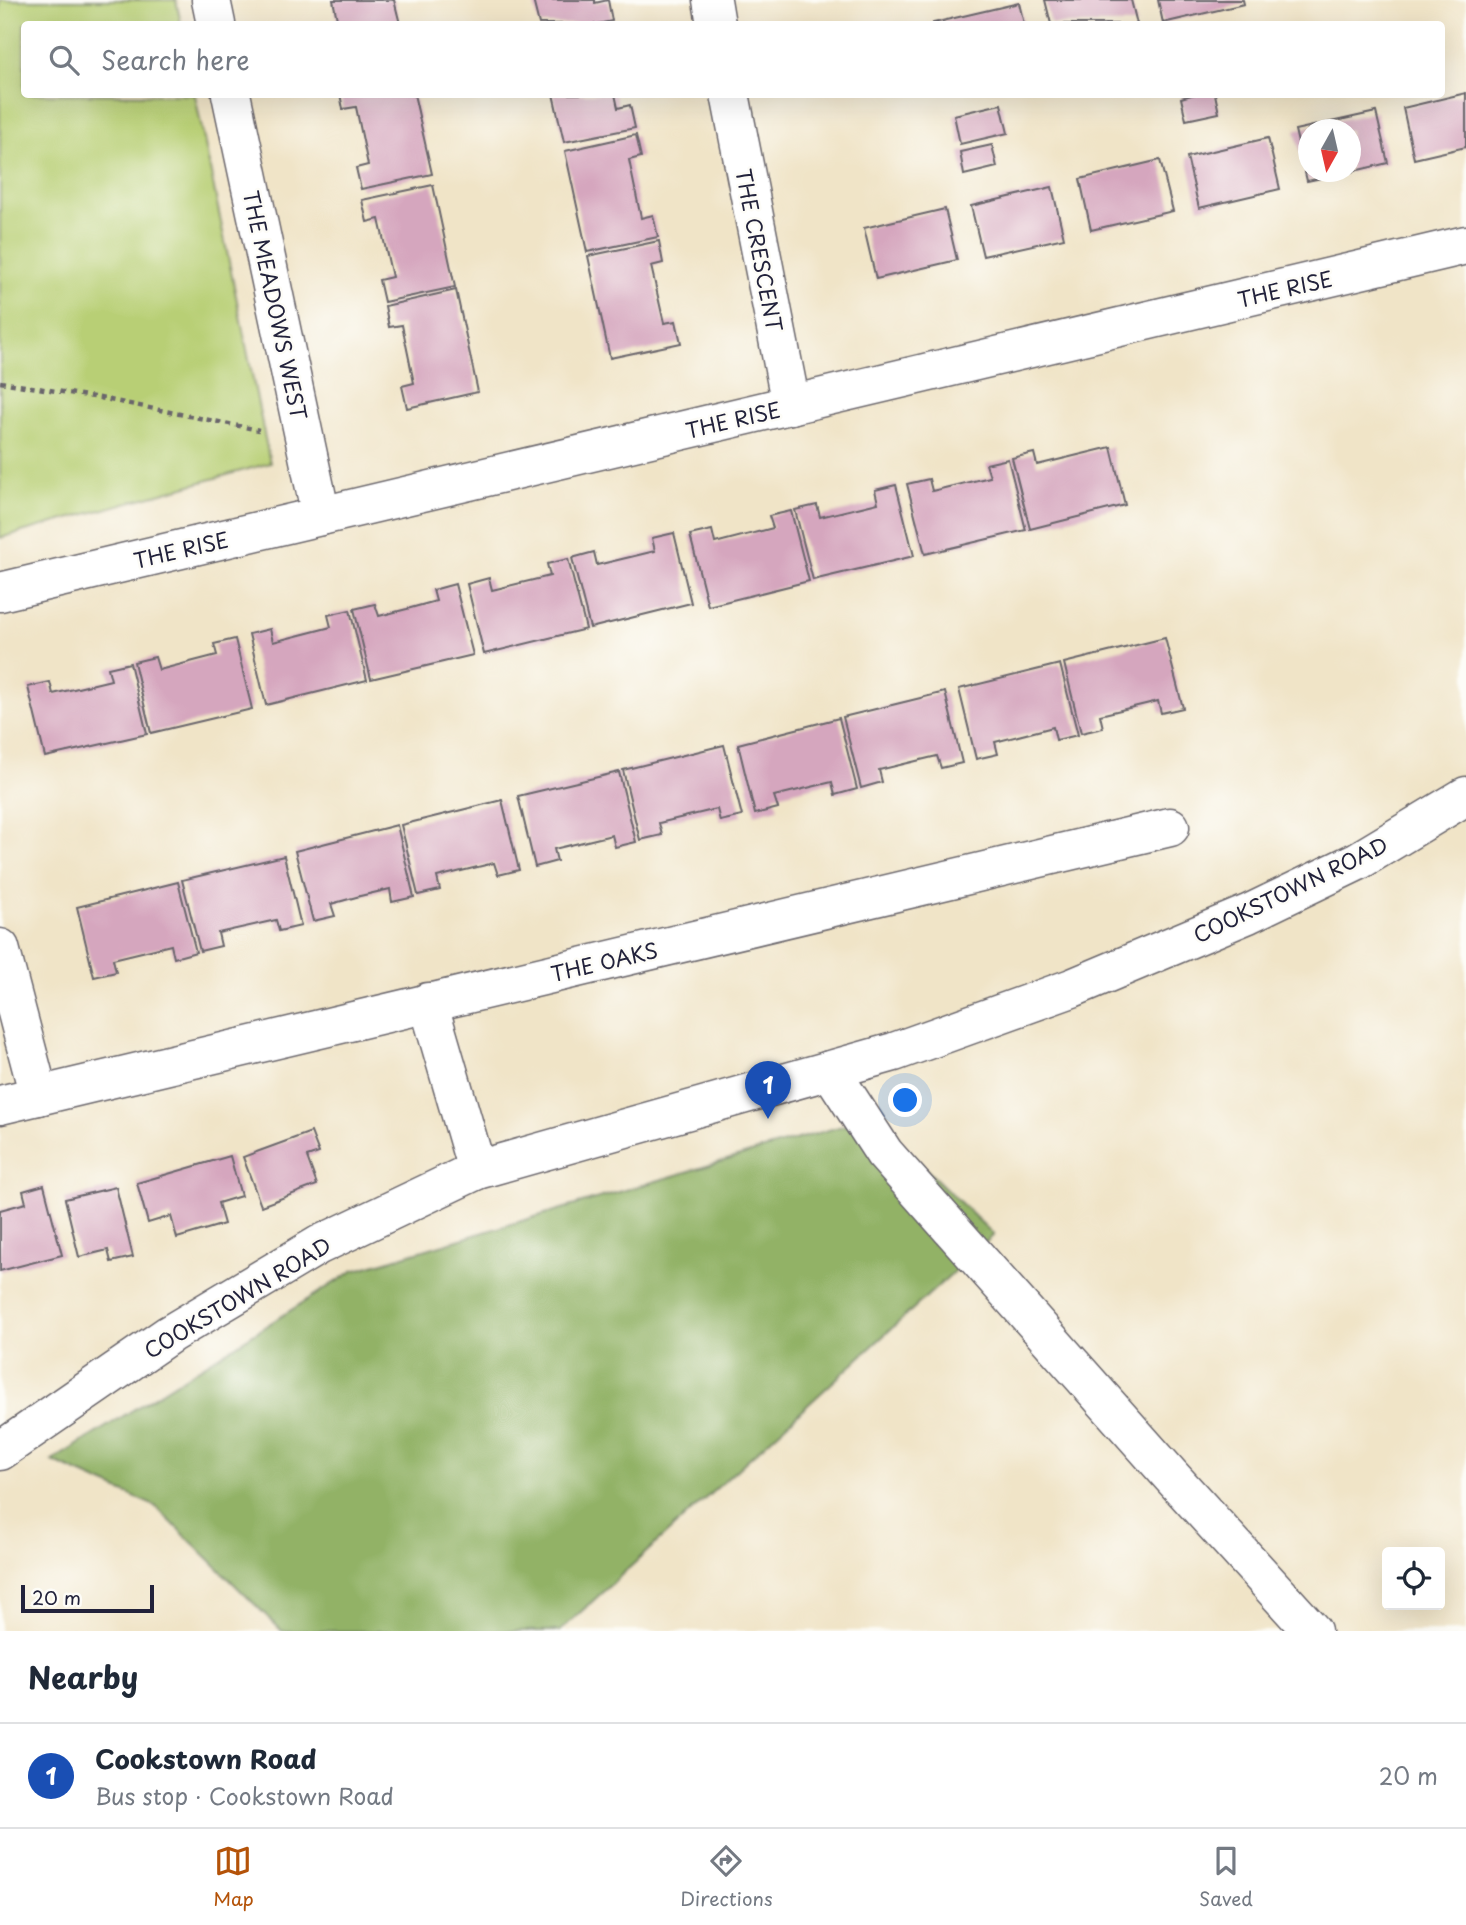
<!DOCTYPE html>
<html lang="en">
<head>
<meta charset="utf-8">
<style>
	:root { --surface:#fff; --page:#f2f2f3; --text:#1f2937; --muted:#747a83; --line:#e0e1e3; --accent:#b45309 }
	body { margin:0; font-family:"Playpen Sans",sans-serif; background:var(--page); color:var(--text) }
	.controls { position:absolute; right:21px; bottom:21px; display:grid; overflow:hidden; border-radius:7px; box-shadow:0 7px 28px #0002 }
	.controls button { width:63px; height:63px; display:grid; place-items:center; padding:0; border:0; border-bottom:2px solid var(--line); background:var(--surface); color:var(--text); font:35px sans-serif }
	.compass { position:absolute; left:1298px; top:119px; width:63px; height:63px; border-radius:50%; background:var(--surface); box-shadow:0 7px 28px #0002; rotate:188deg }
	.scale { position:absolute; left:21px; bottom:18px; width:133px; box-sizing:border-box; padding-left:7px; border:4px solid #22223b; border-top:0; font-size:19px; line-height:24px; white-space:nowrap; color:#22223b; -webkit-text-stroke:5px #fdfcf7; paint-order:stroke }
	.you { position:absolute; left:906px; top:1101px; width:24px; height:24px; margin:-18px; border:5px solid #fff; border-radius:50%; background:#1a73e8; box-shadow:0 0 0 10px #1a73e833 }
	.badge { display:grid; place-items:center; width:46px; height:46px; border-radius:50%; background:var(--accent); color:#fff; font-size:23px; font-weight:700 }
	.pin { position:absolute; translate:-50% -58px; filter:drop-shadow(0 2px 4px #0008) }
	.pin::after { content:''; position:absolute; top:37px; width:24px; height:21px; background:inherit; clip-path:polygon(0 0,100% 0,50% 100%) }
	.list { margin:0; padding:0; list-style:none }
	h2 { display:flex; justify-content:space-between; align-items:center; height:91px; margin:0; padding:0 28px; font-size:30px }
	h2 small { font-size:23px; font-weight:400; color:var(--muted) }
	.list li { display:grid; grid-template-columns:46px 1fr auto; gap:21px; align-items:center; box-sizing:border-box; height:105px; padding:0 28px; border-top:2px solid var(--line) }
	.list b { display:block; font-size:26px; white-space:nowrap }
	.list p { margin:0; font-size:23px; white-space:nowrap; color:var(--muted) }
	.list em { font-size:23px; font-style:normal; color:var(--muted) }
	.icon { flex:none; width:38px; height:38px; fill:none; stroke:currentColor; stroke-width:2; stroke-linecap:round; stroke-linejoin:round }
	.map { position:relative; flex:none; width:1466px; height:1631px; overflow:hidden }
	.search { position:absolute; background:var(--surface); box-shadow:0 7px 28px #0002; left:21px; right:21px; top:21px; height:77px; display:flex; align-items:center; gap:18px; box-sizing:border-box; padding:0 24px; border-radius:7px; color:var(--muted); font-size:26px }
	.sheet { height:196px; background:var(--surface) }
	nav { display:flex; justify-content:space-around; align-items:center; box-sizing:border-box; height:98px; border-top:2px solid var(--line); background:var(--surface); font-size:19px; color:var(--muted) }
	nav a { display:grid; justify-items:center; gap:4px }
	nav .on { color:var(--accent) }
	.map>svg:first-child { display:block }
	.green { fill:#b8cf74; stroke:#6d7858; stroke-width:2 }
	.forest { fill:#92b266; stroke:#5a6a50; stroke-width:2 }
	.building { fill:#d5a6be }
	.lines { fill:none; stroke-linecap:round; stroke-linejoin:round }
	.minor-casing { stroke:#6a666c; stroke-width:41 }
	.path { stroke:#6a666c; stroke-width:4.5; stroke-dasharray:5 5; stroke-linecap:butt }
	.minor { stroke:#fff; stroke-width:38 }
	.labels { text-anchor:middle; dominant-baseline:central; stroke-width:5; stroke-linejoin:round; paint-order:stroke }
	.street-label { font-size:21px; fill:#22223b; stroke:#fdfcf7 }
</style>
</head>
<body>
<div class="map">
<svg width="1466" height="1631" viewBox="0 0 1466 1631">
	<rect width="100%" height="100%" fill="#fdfcf7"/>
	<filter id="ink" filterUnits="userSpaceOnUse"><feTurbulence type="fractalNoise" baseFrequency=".0143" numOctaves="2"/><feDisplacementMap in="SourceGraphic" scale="14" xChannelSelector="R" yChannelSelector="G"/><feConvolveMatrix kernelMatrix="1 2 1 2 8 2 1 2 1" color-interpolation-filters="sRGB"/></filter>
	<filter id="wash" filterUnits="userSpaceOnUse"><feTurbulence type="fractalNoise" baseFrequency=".00686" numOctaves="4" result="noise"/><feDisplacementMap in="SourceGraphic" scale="28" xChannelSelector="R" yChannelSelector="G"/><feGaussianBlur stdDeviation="1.57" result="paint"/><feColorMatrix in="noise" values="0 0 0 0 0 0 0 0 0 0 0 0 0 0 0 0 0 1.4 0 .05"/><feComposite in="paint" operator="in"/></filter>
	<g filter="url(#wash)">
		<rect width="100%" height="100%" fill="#f0e4c7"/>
		<polygon class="green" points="0,0 176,0 181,24 24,24 24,94 195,95 270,463 0,538"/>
		<polygon class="forest" points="872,1117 994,1235 560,1631 282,1631 155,1506 52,1461 353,1271"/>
		<g id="blocks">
			<g class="building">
				<polygon points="333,0 394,0 400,24 338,24"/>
				<polygon points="533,0 595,0 595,3 608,0 612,21 598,24 539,24"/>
				<polygon points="1045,0 1131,0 1137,24 1051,24"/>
				<polygon points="1158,0 1243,0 1244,4 1163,23"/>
				<polygon points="1019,3 1024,24 933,24 933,23"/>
				<polygon points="1466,93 1466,147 1414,159 1403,108"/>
				<polygon points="340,94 414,94 432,174 361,189 356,168 368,165 356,107 343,109"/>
				<polygon points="553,94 615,94 618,108 630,105 635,128 564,142"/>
				<polygon points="1195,94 1215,94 1219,113 1186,120 1181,98"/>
				<polygon points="1001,104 1008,133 960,144 954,115"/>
				<polygon points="1376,112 1388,163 1350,172 1350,130 1308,130 1308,172 1346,173 1307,181 1295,130"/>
				<polygon points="636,135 641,157 629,160 641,218 653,215 658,237 587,252 565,151"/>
				<polygon points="1268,138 1280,189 1199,208 1187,157"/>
				<polygon points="992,145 997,167 964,175 960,152"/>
				<polygon points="1160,160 1173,211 1091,230 1080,179"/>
				<polygon points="433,185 455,287 384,302 379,280 392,277 379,219 367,222 362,200"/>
				<polygon points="1052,187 1064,238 983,256 971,206"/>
				<polygon points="945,209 957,260 876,279 864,228"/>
				<polygon points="659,241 663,263 651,266 664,323 676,321 681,343 610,358 588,256"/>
				<polygon points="456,290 478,392 407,408 402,386 414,383 402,325 389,327 385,306"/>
				<polygon points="1111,447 1125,505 1030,529 1012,458 1034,453 1037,465"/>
				<polygon points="1008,459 1026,530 925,554 907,484 929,479 932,491 990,477 986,464"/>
				<polygon points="896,485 914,556 813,580 795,510 817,505 820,517 878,503 875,490"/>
				<polygon points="791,511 809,581 708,606 690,535 712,530 715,543 773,528 769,516"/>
				<polygon points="674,533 691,603 590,628 572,558 594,552 597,565 655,551 652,538"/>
				<polygon points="568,559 586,629 484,654 467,584 489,578 492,590 550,576 547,564"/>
				<polygon points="455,584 473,655 371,679 354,609 375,604 379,616 407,609 436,601 433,590"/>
				<polygon points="350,610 367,680 266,705 249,634 270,629 273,642 331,627 328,615"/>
				<polygon points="1165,638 1183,708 1161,713 1158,701 1100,715 1103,728 1081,733 1064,663"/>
				<polygon points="235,639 252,709 151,733 134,662 155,657 159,670 217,655 214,644"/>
				<polygon points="130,663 147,734 45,757 28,687 50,682 53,694 111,680 108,668"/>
				<polygon points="1060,664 1078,735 1056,740 1053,727 995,742 998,754 976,759 959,689"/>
				<polygon points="945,692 962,763 941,768 937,756 879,770 882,782 861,788 843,717"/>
				<polygon points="839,718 857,789 835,795 832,782 774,796 778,808 755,814 738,744"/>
				<polygon points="724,745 742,816 720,821 717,809 659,823 662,835 640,840 623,770"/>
				<polygon points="619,772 636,842 615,847 612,835 554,849 557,861 535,867 518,796"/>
				<polygon points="502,800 519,870 498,875 494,863 437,877 440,890 418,895 401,825"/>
				<polygon points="397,825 414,897 392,902 390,889 360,896 331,904 335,916 313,921 295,851"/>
				<polygon points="284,856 301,926 279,931 276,920 218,933 221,946 200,951 182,880"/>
				<polygon points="178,882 196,952 174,958 171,945 113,959 116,972 94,977 77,907"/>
				<polygon points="311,1132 319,1153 307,1157 317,1185 261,1206 243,1157"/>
				<polygon points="230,1156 241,1196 218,1203 224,1224 177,1238 171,1216 148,1223 137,1183"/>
				<polygon points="44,1185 62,1255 0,1271 0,1210 26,1203 23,1191"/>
				<polygon points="116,1187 133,1257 111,1262 108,1250 79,1257 65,1199"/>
			</g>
		</g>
	</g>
	<g filter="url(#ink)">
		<use href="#blocks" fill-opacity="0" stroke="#6a666c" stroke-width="2"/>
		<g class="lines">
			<defs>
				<g id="minor">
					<polyline points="211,0 216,24"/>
					<polyline points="712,0 716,24"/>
					<polyline points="231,94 321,516"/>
					<polyline points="730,94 791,405"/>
					<polyline points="0,592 1466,245"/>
					<polyline points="0,948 39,1096"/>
					<polyline points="428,1002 477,1170"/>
					<polyline points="830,1070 884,1153 1171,1476 1312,1631"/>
					<polyline points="0,1105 1170,827"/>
					<polyline points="0,1451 170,1334 319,1245 477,1170 894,1052 1072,988 1248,914 1358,861 1466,796"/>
				</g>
			</defs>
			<use href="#minor" class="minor-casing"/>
			<polyline class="path" points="0,382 100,398 259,430"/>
			<use href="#minor" class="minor"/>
		</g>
	</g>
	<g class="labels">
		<g class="street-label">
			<text transform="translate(760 250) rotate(79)">THE CRESCENT</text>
			<text transform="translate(1285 288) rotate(-13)">THE RISE</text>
			<text transform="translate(276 305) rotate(78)">THE MEADOWS WEST</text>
			<text transform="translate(733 419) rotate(-13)">THE RISE</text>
			<text transform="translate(181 549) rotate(-13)">THE RISE</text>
			<text transform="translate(1290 889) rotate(-26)">COOKSTOWN ROAD</text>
			<text transform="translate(604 961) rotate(-13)">THE OAKS</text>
			<text transform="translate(237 1297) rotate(-31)">COOKSTOWN ROAD</text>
		</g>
	</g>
</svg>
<div class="controls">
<button><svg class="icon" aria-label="locate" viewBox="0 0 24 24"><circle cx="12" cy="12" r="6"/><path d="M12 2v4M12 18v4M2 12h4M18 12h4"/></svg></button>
</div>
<svg class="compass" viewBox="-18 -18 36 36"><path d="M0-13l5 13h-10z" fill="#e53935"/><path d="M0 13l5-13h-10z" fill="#747a83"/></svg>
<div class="scale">20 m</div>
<div class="you"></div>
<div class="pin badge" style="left:768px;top:1119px;background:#1a4fb4">1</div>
<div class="search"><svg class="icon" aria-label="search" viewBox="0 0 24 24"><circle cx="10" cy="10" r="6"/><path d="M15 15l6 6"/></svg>Search here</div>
</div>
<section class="sheet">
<h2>Nearby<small></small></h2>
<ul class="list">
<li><span class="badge" style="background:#1a4fb4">1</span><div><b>Cookstown Road</b><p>Bus stop · Cookstown Road</p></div><em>20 m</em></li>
</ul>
</section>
<nav>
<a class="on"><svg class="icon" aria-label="map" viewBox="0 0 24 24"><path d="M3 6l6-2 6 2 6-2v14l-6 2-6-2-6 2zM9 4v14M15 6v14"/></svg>Map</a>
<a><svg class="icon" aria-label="directions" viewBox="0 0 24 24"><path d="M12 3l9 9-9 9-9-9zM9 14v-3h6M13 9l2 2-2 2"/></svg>Directions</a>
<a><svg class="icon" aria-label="saved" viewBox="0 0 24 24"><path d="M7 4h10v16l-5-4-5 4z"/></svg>Saved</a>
</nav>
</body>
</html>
